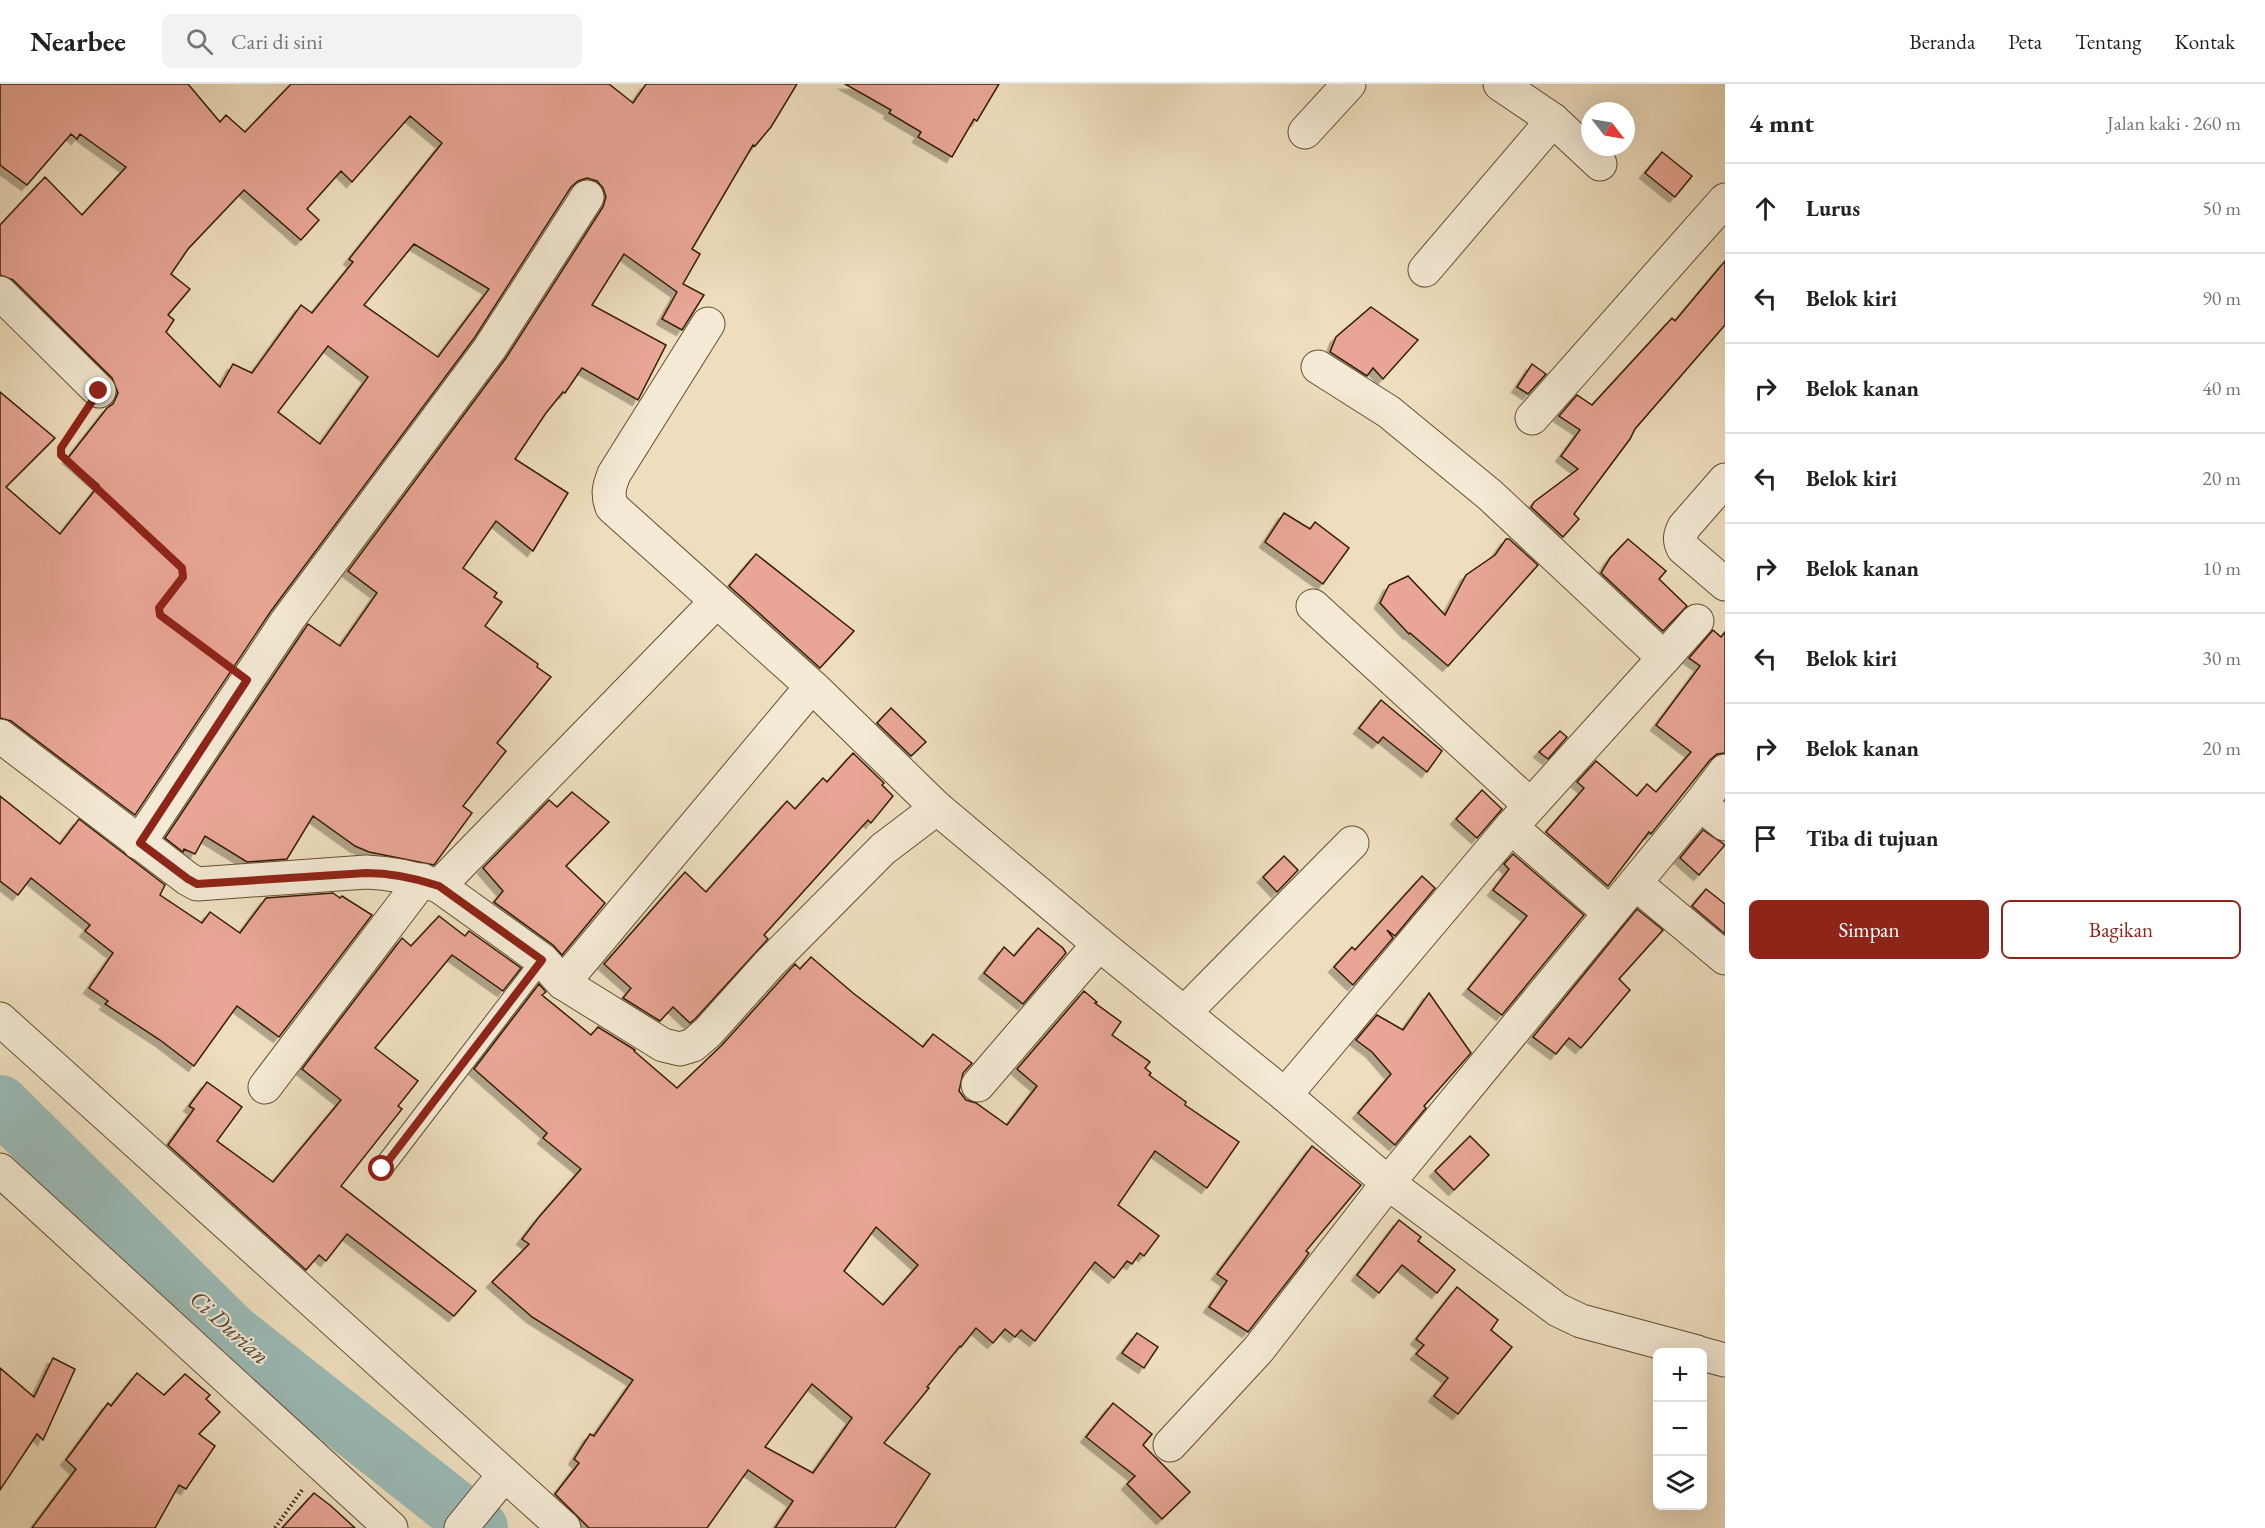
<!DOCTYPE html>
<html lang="id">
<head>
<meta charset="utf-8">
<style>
	:root { --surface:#fff; --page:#f2f2f2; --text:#222; --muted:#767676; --line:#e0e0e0; --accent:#8f2418 }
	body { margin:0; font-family:"EB Garamond",serif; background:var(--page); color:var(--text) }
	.controls { position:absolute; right:18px; bottom:18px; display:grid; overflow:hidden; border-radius:9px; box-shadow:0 6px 24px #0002 }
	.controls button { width:54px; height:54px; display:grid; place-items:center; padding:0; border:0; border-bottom:2px solid var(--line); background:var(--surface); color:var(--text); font:30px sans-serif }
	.compass { position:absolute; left:1581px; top:18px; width:54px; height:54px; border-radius:50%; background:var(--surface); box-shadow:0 6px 24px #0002; rotate:121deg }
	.stop { position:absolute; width:18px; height:18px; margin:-14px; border:4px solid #8f2418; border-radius:50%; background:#fff }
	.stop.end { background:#8f2418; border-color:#fff; box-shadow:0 2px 6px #0008 }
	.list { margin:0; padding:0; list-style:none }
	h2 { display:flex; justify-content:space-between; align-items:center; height:78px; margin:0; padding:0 24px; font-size:26px }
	h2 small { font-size:20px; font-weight:400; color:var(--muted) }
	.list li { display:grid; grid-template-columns:39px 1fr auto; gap:18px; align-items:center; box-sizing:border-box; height:90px; padding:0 24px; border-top:2px solid var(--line) }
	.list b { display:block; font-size:22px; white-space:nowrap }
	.list em { font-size:20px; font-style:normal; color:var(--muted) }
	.actions { display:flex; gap:12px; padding:18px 24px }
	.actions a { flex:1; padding:14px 0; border:2px solid var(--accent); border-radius:9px; text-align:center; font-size:21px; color:var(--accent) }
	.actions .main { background:var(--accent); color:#fff }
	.icon { flex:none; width:33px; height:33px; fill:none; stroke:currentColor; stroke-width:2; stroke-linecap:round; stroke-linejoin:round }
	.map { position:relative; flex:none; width:1725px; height:1444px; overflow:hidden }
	header { display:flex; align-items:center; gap:36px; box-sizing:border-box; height:84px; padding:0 30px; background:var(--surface); border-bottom:2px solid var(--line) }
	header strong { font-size:28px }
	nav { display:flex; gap:33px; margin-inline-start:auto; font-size:21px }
	.search { width:420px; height:54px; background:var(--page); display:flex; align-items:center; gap:15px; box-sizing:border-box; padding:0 21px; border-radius:9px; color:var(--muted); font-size:22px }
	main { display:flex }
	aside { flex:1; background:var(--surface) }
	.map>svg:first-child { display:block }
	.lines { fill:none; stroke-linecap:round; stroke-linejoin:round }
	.river { stroke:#9bbbb7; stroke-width:58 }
	.building { fill:#e9a696; stroke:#351e05; stroke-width:1.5; fill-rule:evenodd; filter:url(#shadow) }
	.service-casing { stroke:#634e33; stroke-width:22 }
	.minor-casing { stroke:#634e33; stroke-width:35 }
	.path { stroke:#351e05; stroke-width:4; stroke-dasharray:1.5 3; stroke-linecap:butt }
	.service { stroke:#f4ead5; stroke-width:20 }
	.minor { stroke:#f4ead5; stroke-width:33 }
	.route { stroke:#8f2418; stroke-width:8 }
	.labels { text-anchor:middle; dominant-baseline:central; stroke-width:4.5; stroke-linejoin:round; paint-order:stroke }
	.water-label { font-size:24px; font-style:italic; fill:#544d3a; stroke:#f4ead5 }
</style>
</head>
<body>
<header>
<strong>Nearbee</strong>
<div class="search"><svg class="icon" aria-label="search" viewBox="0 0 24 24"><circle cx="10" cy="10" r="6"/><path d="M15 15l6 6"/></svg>Cari di sini</div>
<nav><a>Beranda</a><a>Peta</a><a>Tentang</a><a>Kontak</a></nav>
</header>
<main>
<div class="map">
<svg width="1725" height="1444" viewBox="0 0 1725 1444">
	<defs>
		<filter id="shadow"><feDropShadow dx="-5.5" dy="5.5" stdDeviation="0" flood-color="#0004"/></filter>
	</defs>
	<rect width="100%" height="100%" fill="#eedebe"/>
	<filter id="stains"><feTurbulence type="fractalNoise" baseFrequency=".00333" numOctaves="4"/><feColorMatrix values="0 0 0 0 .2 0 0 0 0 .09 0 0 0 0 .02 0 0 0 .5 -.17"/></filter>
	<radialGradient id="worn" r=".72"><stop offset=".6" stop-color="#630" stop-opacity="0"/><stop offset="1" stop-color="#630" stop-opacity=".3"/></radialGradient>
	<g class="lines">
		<polyline class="river" points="0,1020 231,1248 479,1444"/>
	</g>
	<g class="building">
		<path d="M0,0H188L220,38L226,31L245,48L291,0H609L633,19L646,0H797L771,43L755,62L753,61L692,165L700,170L683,200L704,211L682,246L662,235L677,208L624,170L592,221L666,261L638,316L582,284L565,309L563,308L546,329L515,375L568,409L533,467L496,437L463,484L497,509L494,513L502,518L485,542L538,580L537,583L551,593L497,659L506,667L463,722L472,729L434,781L369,768L355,762L313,732L287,775L247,778L205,752L195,770L184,765L183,768L165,754L308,540L340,562L377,509L348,487L506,274L603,123L606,113L603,104L597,97L587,94L578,97L571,103L475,253L271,527L135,731L11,637L0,634V308L55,354L6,403L60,450L99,401L68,374L107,324L113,320L118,309L112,294L13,196L0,191V141L45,93L82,131L126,83L80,50L77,55L71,50L27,101L0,81ZM410,32L442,59L349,175L353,178L312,229L301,221L252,289L233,280L220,303L166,248L174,236L168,231L190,205L171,190L188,165L244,106L301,156L319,136L307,125L341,87L352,98ZM414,160L489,205L438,273L364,221ZM328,262L368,293L320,360L278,328Z"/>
		<polygon points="845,0 999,0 977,37 974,35 952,73 918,53 921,48 889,29 891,26"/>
		<polygon points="1662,68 1692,92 1675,113 1645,89"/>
		<polygon points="1725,177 1725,241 1635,345 1630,355 1574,430 1579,435 1563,453 1531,423 1534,418 1578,385 1561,372 1580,346 1559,332 1577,311 1592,321 1672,234 1675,237"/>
		<polygon points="1371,223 1418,256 1383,295 1373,284 1367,292 1330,268 1336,253"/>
		<polygon points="1532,280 1546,290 1528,310 1517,303"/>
		<polygon points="1284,429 1310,445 1315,438 1349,464 1323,500 1265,458"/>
		<polygon points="1506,455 1509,455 1538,481 1448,582 1410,549 1409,550 1380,519 1389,501 1408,492 1445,531 1466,491 1495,471"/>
		<polygon points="1628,455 1666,487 1659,495 1687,522 1663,547 1601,489 1610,474"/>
		<polygon points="756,470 854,547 820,584 729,502"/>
		<polygon points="1713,546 1721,553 1725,548 1725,669 1717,670 1710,676 1651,750 1649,748 1608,802 1546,748 1584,704 1577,698 1596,677 1637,712 1647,700 1656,708 1691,668 1656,641 1700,582 1689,574"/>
		<polygon points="1381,616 1442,667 1427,688 1383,653 1378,659 1359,644"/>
		<polygon points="891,624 926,658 911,672 877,639"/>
		<polygon points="1560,647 1567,653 1548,675 1539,668"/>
		<polygon points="853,669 884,699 882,701 893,712 871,739 868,736 764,851 768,855 695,935 690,939 673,923 660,937 623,914 631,904 604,880 685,788 706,808 787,717 795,725 823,694 827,698"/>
		<polygon points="1482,706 1502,725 1477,754 1456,735"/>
		<polygon points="572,708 609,738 566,782 605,819 562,871 553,861 494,818 503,807 483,784 549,716 557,723"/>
		<polygon points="0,712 60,760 79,735 165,801 160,811 202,839 210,828 240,849 266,814 333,809 340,814 342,812 372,831 279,953 237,922 194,982 160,956 105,920 108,917 89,904 113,869 85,847 90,841 31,794 18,811 0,797"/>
		<polygon points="1703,746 1725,761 1699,791 1680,774"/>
		<polygon points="1513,770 1584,831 1502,931 1468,905 1527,832 1493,806 1509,785 1504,780"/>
		<polygon points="1284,772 1298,786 1277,808 1263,793"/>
		<polygon points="1422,792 1435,804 1395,852 1387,846 1393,854 1353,901 1334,883 1352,863 1355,866"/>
		<polygon points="1706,805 1725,820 1725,850 1692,822"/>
		<polygon points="1637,825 1663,846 1619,895 1630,906 1581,964 1569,954 1556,970 1533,953"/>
		<polygon points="439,832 465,852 469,847 521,884 503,907 452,871 375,964 418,997 398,1022 402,1025 341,1102 476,1207 454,1232 347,1150 326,1177 319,1171 306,1186 168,1061 194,1025 189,1022 207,998 242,1023 217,1057 273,1098 341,1016 302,985 402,854 411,862"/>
		<polygon points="1038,844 1063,864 1066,869 1023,920 984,889 1004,863 1014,872"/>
		<path d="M811,873L853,909L923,963L933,950L972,979L963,989L959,1007L966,1016L976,1019L1007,1041L1037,1002L1017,985L1084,907L1097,918L1095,919L1121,938L1112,951L1150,978L1145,984L1151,989L1149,991L1186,1018L1185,1021L1239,1058L1207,1104L1155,1067L1118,1121L1159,1152L1144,1172L1140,1169L1132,1180L1127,1177L1114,1194L1095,1178L1035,1257L1021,1246L1015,1253L1005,1245L993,1259L976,1244L961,1263L960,1262L927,1303L929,1304L884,1359L930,1390L895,1444H775L793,1417L748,1386L707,1444H589L555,1410L579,1379L574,1375L590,1350L594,1352L633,1296L532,1233L492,1198L529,1160L522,1155L539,1133L581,1085L543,1054L547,1049L474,985L539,900L546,908L542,911L591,951L598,943L635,966L634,967L677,1004L722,961L795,880L800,885ZM876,1143L918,1181L883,1221L844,1187ZM812,1300L852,1334L813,1389L765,1363Z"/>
		<polygon points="1429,909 1471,969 1424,1022 1426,1024 1395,1061 1358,1029 1391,990 1372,968 1356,956 1377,931 1403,946"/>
		<polygon points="1470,1052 1489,1071 1454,1106 1435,1087"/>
		<polygon points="1312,1062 1361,1101 1306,1167 1309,1169 1302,1179 1248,1248 1209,1223 1227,1197 1217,1190"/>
		<polygon points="1399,1136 1421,1153 1418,1157 1455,1186 1437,1209 1402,1181 1379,1209 1357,1191"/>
		<polygon points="1457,1203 1498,1236 1491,1246 1512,1263 1458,1330 1434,1312 1448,1294 1416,1270 1424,1261 1416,1255"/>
		<polygon points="1137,1249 1158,1263 1144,1284 1122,1269"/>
		<polygon points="53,1274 75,1285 43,1356 37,1350 0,1406 0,1284 34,1313"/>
		<polygon points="137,1289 164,1311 185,1290 210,1311 206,1315 220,1328 199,1350 215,1362 186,1405 179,1401 155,1444 32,1444 76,1385 66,1376 108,1319 111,1322"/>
		<polygon points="1113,1319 1152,1350 1143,1361 1190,1408 1162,1435 1127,1400 1135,1392 1086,1353"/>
		<polygon points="314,1409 331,1422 355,1444 282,1444"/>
	</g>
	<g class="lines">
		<defs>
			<polyline id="service" points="382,1085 542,876"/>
			<g id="minor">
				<polyline points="1500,0 1553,36 1600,80"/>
				<polyline points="1305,48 1349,0"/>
				<polyline points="1425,186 1553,36"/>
				<polyline points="0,209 99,307"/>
				<path d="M708,240L614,390C609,403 607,410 612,423L816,606L937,724"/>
				<polyline points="1318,283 1389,328 1490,411 1664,574 1511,743 1610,829"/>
				<polyline points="1532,334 1725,116"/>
				<path d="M1725,396L1684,443C1680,451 1679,456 1683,464L1725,500"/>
				<polyline points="1313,522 1530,721"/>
				<polyline points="1664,574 1697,537"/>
				<path d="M0,652L188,795L197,800L211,799L366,788C390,789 415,794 439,802L542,876L563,899L663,961L680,965L693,961L708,948L769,880L883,765L937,724L1099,860L1285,1011L1388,1099L1558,1226L1581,1237L1697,1268"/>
				<polyline points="1725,687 1700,720 1635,799 1725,874"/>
				<polyline points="1700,720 1725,740"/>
				<polyline points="139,759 287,537 490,264 587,113"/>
				<polyline points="439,802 709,525"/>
				<polyline points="563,899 807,608"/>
				<polyline points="1184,929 1352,759"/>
				<polyline points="0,935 564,1444"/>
				<polyline points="978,1001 1099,860"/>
				<polyline points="265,1003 422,796"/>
				<polyline points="1285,1011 1511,743"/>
				<polyline points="0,1086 391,1444"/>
				<polyline points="1702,1270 1725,1276"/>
				<polyline points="1170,1361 1258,1266 1388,1099 1635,799"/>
				<polyline points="461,1444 504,1391"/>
			</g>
		</defs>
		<use href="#service" class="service-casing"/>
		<use href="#minor" class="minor-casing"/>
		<g class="path">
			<polyline points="81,335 61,364 61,371 182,484 183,493 159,524 161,531 222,578"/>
			<polyline points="275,1444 302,1406"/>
		</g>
		<use href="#service" class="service"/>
		<use href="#minor" class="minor"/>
	</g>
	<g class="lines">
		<path class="route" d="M99,307L61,364V371L182,484L183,493L159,524L160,531L247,596L140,759L188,795L197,800L366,789C390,789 415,794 439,802L542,876L382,1085"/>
	</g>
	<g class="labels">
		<g class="water-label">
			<text transform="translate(230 1243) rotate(42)">Ci Durian</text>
		</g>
	</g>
	<rect width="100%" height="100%" filter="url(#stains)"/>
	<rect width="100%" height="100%" fill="url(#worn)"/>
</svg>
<div class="controls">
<button>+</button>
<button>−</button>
<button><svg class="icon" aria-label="layers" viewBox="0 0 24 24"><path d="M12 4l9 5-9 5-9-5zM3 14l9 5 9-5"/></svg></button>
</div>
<svg class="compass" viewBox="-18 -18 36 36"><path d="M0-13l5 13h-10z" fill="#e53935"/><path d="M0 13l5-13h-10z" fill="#767676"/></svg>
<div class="stop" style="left:382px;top:1085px"></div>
<div class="stop end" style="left:99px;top:307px"></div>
</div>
<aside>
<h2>4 mnt<small>Jalan kaki · 260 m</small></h2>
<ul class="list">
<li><svg class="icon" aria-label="ahead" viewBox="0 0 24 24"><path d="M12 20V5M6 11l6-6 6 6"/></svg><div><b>Lurus</b></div><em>50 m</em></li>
<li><svg class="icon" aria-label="left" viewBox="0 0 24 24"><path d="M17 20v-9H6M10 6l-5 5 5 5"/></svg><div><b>Belok kiri</b></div><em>90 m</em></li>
<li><svg class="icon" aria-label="right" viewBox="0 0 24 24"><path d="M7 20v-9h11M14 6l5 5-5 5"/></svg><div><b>Belok kanan</b></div><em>40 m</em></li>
<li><svg class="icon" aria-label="left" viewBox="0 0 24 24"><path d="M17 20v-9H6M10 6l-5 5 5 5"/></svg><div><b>Belok kiri</b></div><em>20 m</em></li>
<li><svg class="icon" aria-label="right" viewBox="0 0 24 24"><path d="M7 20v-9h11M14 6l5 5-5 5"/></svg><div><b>Belok kanan</b></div><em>10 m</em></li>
<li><svg class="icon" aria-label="left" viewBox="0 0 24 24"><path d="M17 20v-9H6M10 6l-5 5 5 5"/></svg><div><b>Belok kiri</b></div><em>30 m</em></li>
<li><svg class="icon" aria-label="right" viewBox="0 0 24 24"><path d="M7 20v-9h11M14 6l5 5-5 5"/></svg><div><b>Belok kanan</b></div><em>20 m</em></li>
<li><svg class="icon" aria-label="arrive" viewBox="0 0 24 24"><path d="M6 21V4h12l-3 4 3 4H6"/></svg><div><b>Tiba di tujuan</b></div></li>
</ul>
<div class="actions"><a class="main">Simpan</a><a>Bagikan</a></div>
</aside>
</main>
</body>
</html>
